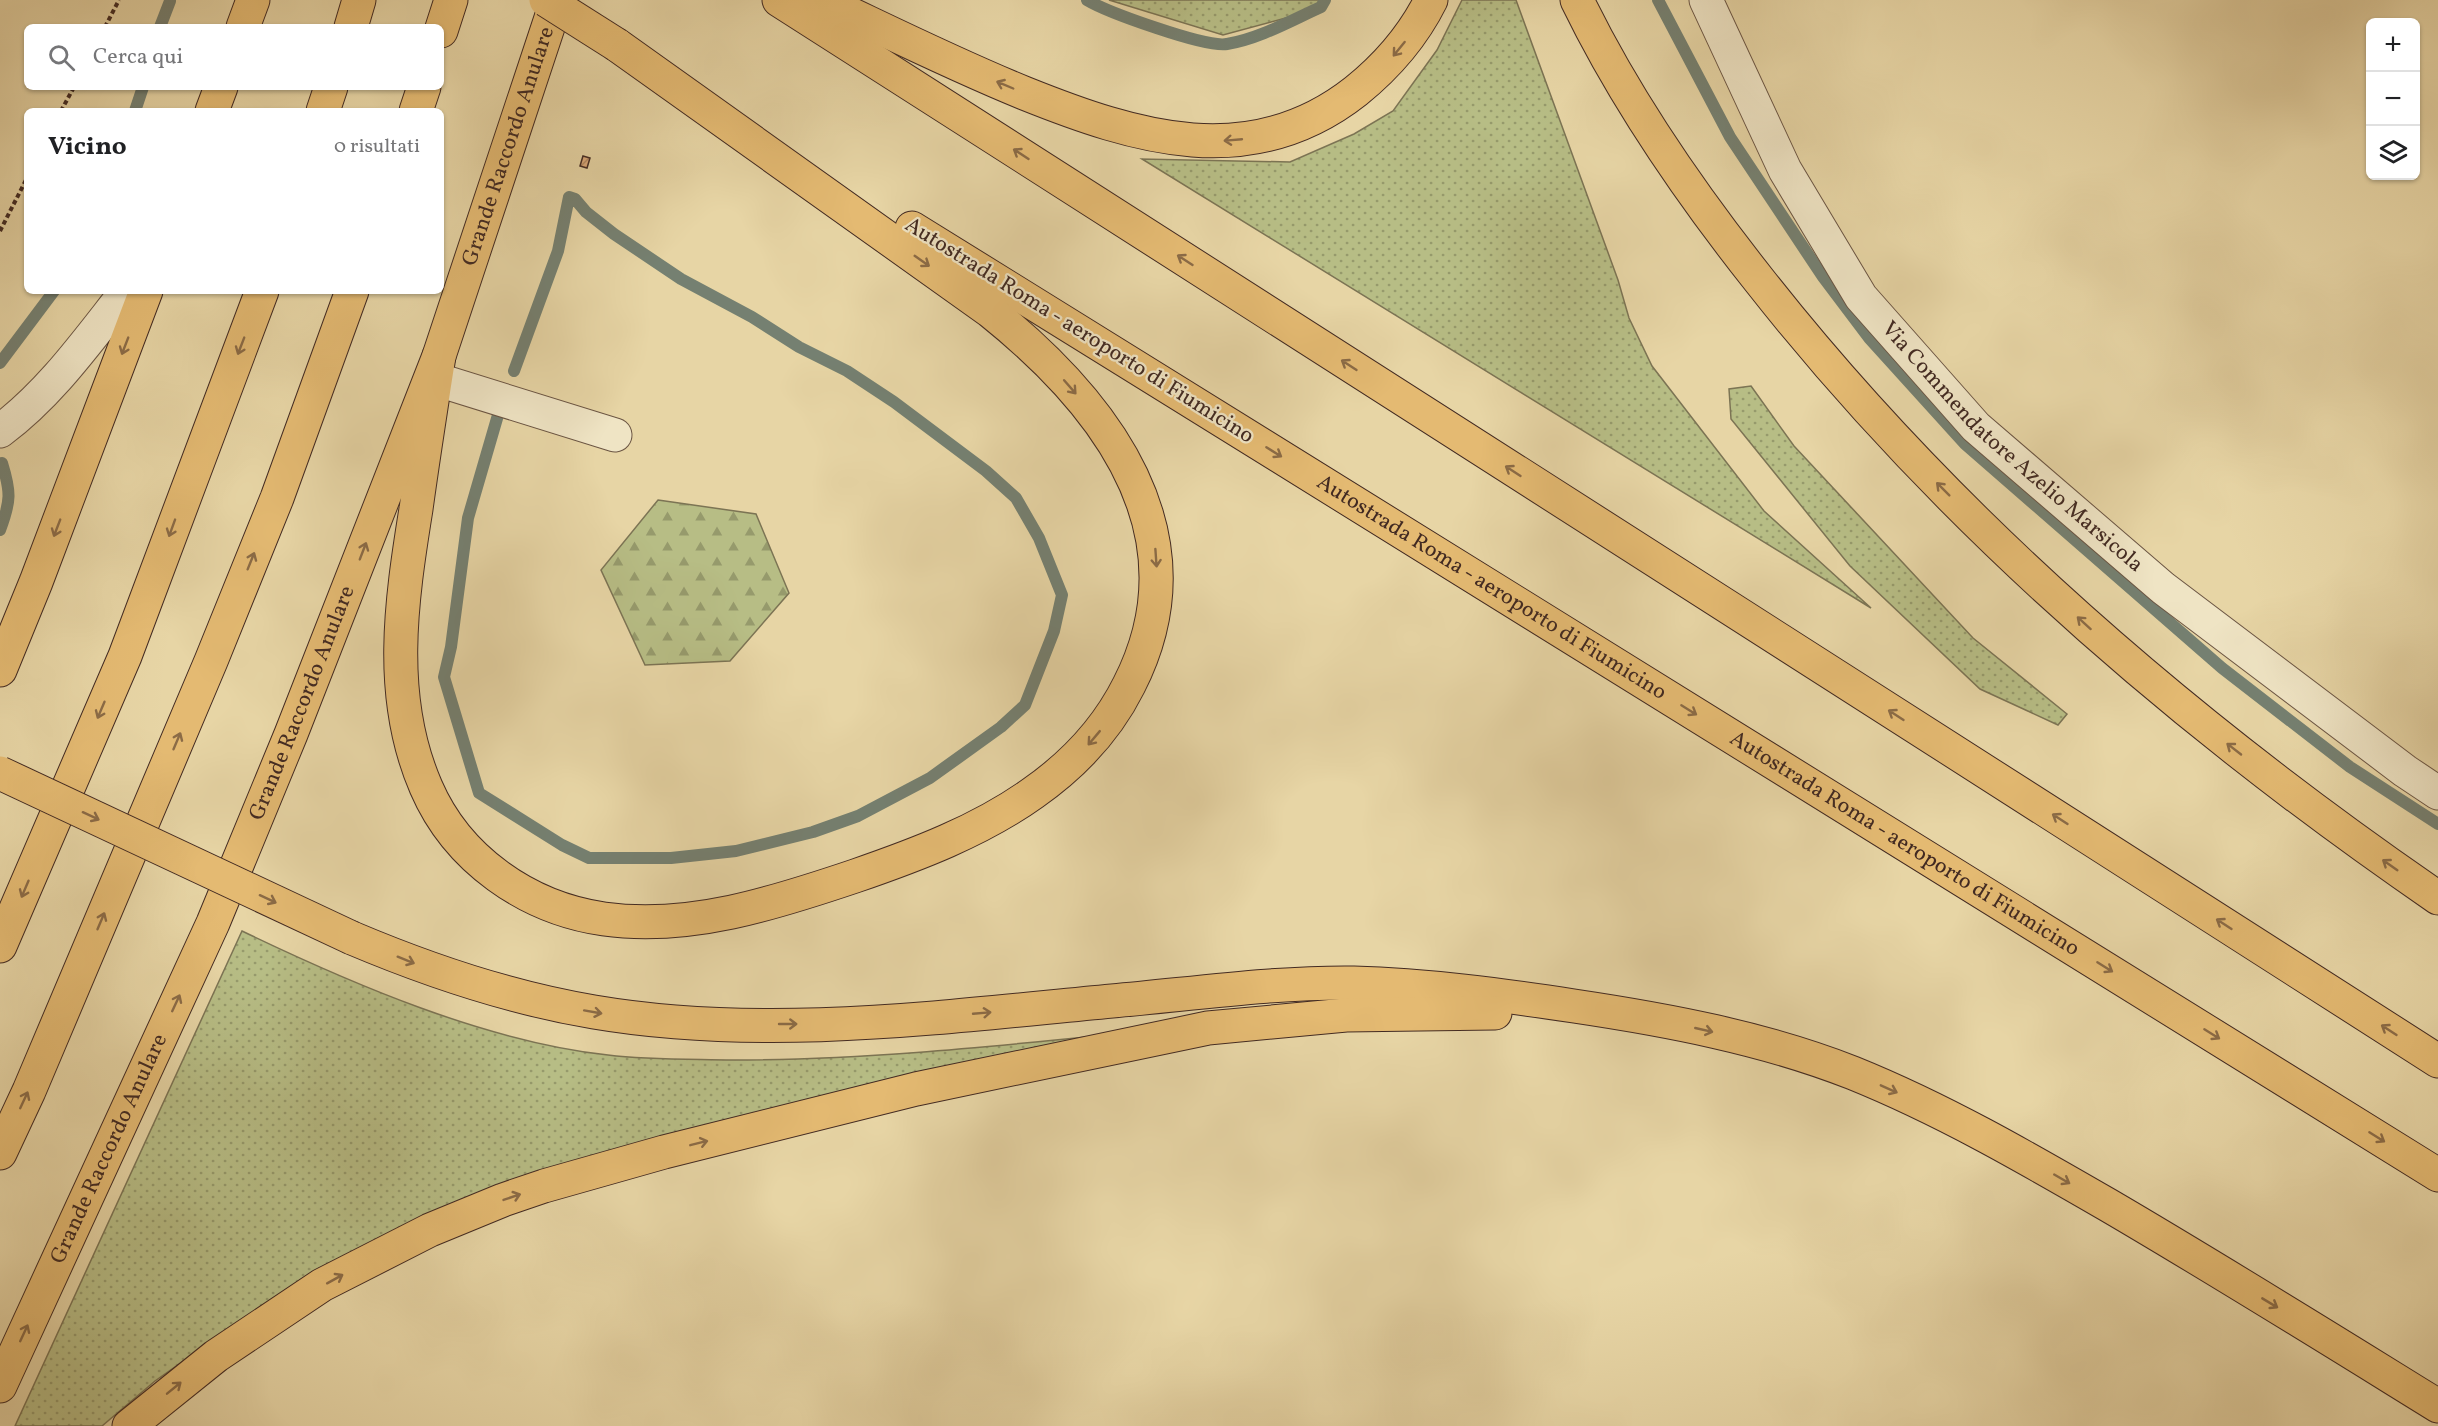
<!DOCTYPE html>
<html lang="it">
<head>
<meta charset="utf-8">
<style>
	:root { --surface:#fff; --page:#f2f2f2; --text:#202124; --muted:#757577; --line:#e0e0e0 }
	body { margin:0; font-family:Vollkorn,serif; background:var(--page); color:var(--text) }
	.controls { position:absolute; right:18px; top:18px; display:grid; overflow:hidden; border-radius:9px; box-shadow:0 2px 4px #0004 }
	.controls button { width:54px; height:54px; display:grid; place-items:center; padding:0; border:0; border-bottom:2px solid var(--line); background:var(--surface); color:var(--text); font:30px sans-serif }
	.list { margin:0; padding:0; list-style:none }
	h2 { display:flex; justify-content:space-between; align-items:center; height:78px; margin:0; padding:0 24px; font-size:26px }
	h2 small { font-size:20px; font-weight:400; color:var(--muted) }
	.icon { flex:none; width:33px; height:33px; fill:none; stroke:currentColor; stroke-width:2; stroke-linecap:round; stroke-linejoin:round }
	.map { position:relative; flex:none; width:2438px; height:1426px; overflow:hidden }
	.search { position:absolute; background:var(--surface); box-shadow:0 2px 4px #0004; left:24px; top:24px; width:420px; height:66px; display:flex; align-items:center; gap:15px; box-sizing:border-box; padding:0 21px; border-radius:9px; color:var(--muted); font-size:22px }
	.panel { position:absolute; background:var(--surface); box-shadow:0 2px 4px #0004; left:24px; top:108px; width:420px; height:186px; border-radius:9px }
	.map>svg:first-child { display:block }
	.grass { fill:url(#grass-dots); stroke:#7c7454; stroke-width:1.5 }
	.forest { fill:url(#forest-firs); stroke:#7c7454; stroke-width:1.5 }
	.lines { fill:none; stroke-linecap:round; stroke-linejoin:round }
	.stream { stroke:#758071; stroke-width:12 }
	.building { fill:url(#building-hatch); stroke:#422a22; stroke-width:1.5 }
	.minor-casing { stroke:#6b5543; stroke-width:35 }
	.highway-casing { stroke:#422a22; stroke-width:35 }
	.path { stroke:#422a22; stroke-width:4; stroke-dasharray:4.5 3; stroke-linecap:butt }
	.minor { stroke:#efe4c4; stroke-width:33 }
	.highway { stroke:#e4ba72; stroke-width:33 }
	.highway-bridge-casing { stroke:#422a22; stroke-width:35; stroke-linecap:butt }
	.highway-bridge { stroke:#e4ba72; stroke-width:33 }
	.oneway { stroke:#8b6b46 }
	.labels { text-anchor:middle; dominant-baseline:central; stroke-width:4.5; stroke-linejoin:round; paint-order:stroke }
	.street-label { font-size:22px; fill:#422a22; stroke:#efe4c4 }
</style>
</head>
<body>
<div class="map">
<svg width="2438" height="1426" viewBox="0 0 2438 1426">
	<defs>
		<pattern id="grass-dots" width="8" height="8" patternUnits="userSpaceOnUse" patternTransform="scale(1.5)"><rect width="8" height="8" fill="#b7bd85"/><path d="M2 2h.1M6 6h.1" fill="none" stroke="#969a6c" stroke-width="1.8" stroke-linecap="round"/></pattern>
		<pattern id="forest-firs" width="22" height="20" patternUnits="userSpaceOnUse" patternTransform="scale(1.5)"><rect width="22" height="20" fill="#b7bd85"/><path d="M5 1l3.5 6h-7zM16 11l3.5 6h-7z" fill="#969a6c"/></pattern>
		<pattern id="building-hatch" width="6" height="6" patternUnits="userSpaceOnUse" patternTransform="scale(1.5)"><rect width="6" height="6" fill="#deab7b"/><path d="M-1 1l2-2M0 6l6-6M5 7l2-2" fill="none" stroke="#b68b64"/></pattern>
	</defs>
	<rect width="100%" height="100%" fill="#e7d5a5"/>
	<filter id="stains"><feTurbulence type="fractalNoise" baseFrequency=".00333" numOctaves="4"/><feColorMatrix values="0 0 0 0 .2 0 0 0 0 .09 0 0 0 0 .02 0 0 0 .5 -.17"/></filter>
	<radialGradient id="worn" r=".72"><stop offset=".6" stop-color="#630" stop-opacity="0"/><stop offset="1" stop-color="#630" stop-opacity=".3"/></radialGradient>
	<g class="grass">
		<polygon points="1109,0 1321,0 1308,12 1223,35"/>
		<polygon points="1462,0 1516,0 1618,280 1629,318 1652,366 1764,511 1871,608 1142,159 1290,162 1354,134 1393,111 1437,50"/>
		<polygon points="1751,386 1794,446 1973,638 2067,714 2058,725 1980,689 1850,566 1731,419 1729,389"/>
		<path d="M242,931C352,984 487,1042 608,1055C649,1060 691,1059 732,1060C864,1060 996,1046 1128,1033L706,1134L229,1329L155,1381L102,1426H15Z"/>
	</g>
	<polygon class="forest" points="658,500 756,514 789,593 730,661 645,665 601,570"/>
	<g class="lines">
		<g class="stream">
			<path d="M1087,0C1107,12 1206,48 1227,44C1259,39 1292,20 1321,7L1325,0"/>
			<polyline points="1658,0 1730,137 1823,277 1869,338 1965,444 2222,668 2350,767 2438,824"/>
			<polyline points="160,27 170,1"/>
			<polyline points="135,111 143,87"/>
			<polyline points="0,363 54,291"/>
			<polyline points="498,415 468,518 451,647 444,677 479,793 562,845 589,858 671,858 736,851 813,832 858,816 930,778 1001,727 1025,705 1054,631 1062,595 1039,538 1016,498 986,471 894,402 847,371 799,347 752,317 681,279 614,234 586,212 575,199 569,197 558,251 514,371"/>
			<path d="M0,530C11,501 11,492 2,463"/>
		</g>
	</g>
	<polygon class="building" points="583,156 590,158 587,168 580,166"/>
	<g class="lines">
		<defs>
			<g id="minor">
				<path id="s1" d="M1706,0L1785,170L1861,297L1976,427L2163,588L2405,771L2438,793"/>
				<polyline points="435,379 615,435"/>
				<path d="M0,431C51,393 88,340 127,291"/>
			</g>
			<g id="highway">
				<polyline points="779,0 2438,1061"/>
				<path d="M821,0C889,32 955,65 1024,93C1136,138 1251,174 1356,91C1387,66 1413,36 1431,0"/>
				<path d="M1577,0C1626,101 1690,193 1759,280C1949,522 2185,724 2438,898"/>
				<polyline points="243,27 253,0"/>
				<polyline points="351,27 359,0"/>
				<polyline points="441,31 451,0"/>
				<polyline points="212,111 221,87"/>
				<polyline points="323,111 331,87"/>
				<polyline points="416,111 424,87"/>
				<path id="s2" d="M912,228L2438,1175"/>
				<path d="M439,356C431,407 423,458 416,509C401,602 387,697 426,787C457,859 527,908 604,919C689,931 775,903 855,876C916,855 980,831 1033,793C1073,765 1107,729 1129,685C1206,534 1106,404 990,311L617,45"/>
				<polyline points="0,670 36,582 146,291"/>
				<path d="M352,938C430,971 510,998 594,1012C765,1041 941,1017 1112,1001C1192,994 1274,982 1354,983C1428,985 1501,995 1574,1006C1668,1020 1764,1038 1853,1073C1942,1109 2025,1157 2108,1205C2219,1270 2328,1338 2438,1406"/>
				<polyline points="0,946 125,656 262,291"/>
				<polyline points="0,1153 29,1091 211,661 277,498 352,291"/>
				<path id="s3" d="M0,1386L213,923L291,734L439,356L557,0"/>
				<polyline points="129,1426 216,1356 322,1285 430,1230 503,1200 544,1186 664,1152 916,1089 1208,1028 1346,1015 1495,1013"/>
			</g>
		</defs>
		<use href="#minor" class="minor-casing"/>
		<use href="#highway" class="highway-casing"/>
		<g class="path">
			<polyline points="105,27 119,0"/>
			<polyline points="61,111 74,87"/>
			<polyline points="0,231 27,178"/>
		</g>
		<use href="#minor" class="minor"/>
		<use href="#highway" class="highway"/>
		<defs>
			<g id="highway-bridge">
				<polyline points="546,0 617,45"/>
				<polyline points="0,773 352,938"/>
			</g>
		</defs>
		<use href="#highway-bridge" class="highway-bridge-casing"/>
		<use href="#highway-bridge" class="highway-bridge"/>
	</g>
	<defs><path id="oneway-shaft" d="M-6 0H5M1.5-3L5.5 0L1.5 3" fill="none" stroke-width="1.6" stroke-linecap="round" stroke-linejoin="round" transform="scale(1.5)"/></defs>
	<g class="oneway">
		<use href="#oneway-shaft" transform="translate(1399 49) rotate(129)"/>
		<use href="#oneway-shaft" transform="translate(1005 85) rotate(-157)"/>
		<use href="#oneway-shaft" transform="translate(1233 140) rotate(175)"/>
		<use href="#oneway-shaft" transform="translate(1021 154) rotate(-147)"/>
		<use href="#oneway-shaft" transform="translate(1185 260) rotate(-147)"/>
		<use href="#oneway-shaft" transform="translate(922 261) rotate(35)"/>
		<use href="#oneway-shaft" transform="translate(125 346) rotate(111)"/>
		<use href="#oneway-shaft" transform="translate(241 346) rotate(111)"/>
		<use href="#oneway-shaft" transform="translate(1349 365) rotate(-147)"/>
		<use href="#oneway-shaft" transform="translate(1070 387) rotate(49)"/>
		<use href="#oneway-shaft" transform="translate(1274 452) rotate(32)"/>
		<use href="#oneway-shaft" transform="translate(1513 471) rotate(-147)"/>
		<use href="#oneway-shaft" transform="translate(1943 489) rotate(-135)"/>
		<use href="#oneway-shaft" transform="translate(57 528) rotate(111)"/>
		<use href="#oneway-shaft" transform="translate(172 528) rotate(110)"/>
		<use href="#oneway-shaft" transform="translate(363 551) rotate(-69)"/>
		<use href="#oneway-shaft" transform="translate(1156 558) rotate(86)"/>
		<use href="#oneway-shaft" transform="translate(251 561) rotate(-68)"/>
		<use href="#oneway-shaft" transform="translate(2084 623) rotate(-138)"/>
		<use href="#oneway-shaft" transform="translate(101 710) rotate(113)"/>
		<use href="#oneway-shaft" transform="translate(1689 710) rotate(32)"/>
		<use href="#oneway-shaft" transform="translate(1896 715) rotate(-147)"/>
		<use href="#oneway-shaft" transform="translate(1094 738) rotate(130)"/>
		<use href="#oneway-shaft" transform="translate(177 741) rotate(-67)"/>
		<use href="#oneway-shaft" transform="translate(2234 749) rotate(-142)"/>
		<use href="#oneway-shaft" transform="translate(91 816) rotate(25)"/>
		<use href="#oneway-shaft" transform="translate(2060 819) rotate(-147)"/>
		<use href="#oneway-shaft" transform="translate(2390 865) rotate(-145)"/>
		<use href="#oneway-shaft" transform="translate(25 889) rotate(113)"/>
		<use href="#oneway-shaft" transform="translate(268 899) rotate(25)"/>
		<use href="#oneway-shaft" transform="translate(101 921) rotate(-67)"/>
		<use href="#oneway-shaft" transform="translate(2224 924) rotate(-147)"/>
		<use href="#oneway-shaft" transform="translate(406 960) rotate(22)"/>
		<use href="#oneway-shaft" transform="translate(2105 967) rotate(32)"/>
		<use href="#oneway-shaft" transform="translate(176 1003) rotate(-65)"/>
		<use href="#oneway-shaft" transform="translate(593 1012) rotate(10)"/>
		<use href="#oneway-shaft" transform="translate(982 1013) rotate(-5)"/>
		<use href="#oneway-shaft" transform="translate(788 1024)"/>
		<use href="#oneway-shaft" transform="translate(1704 1030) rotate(13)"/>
		<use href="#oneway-shaft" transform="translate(2389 1030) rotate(-147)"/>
		<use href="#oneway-shaft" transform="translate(2212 1034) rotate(32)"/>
		<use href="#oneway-shaft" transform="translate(1889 1089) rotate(24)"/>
		<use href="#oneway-shaft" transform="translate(24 1100) rotate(-65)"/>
		<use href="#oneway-shaft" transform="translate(2377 1137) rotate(32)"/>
		<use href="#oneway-shaft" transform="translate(699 1143) rotate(-14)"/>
		<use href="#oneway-shaft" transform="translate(2062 1179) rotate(30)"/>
		<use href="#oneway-shaft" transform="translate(512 1197) rotate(-19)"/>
		<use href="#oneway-shaft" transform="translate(335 1279) rotate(-29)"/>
		<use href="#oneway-shaft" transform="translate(2270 1303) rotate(31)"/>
		<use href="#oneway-shaft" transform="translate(24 1333) rotate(-65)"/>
		<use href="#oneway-shaft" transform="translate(174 1388) rotate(-39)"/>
	</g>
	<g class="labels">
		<g class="street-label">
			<text stroke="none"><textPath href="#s3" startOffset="1341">Grande Raccordo Anulare</textPath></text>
			<text transform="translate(1079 331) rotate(32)">Autostrada Roma - aeroporto di Fiumicino</text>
			<text stroke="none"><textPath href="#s1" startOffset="549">Via Commendatore Azelio Marsicola</textPath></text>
			<text stroke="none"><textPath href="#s2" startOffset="682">Autostrada Roma - aeroporto di Fiumicino</textPath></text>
			<text stroke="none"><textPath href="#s3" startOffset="747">Grande Raccordo Anulare</textPath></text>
			<text stroke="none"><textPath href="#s2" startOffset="1168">Autostrada Roma - aeroporto di Fiumicino</textPath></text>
			<text stroke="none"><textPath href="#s3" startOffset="261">Grande Raccordo Anulare</textPath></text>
		</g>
	</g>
	<rect width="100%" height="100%" filter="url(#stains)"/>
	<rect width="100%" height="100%" fill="url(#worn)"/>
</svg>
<div class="controls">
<button>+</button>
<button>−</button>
<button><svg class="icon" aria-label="layers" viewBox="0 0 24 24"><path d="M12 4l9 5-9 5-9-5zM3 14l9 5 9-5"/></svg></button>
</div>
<div class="search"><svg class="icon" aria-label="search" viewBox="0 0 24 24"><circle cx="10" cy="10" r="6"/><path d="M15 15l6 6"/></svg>Cerca qui</div>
<section class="panel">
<h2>Vicino<small>0 risultati</small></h2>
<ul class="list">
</ul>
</section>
</div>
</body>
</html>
